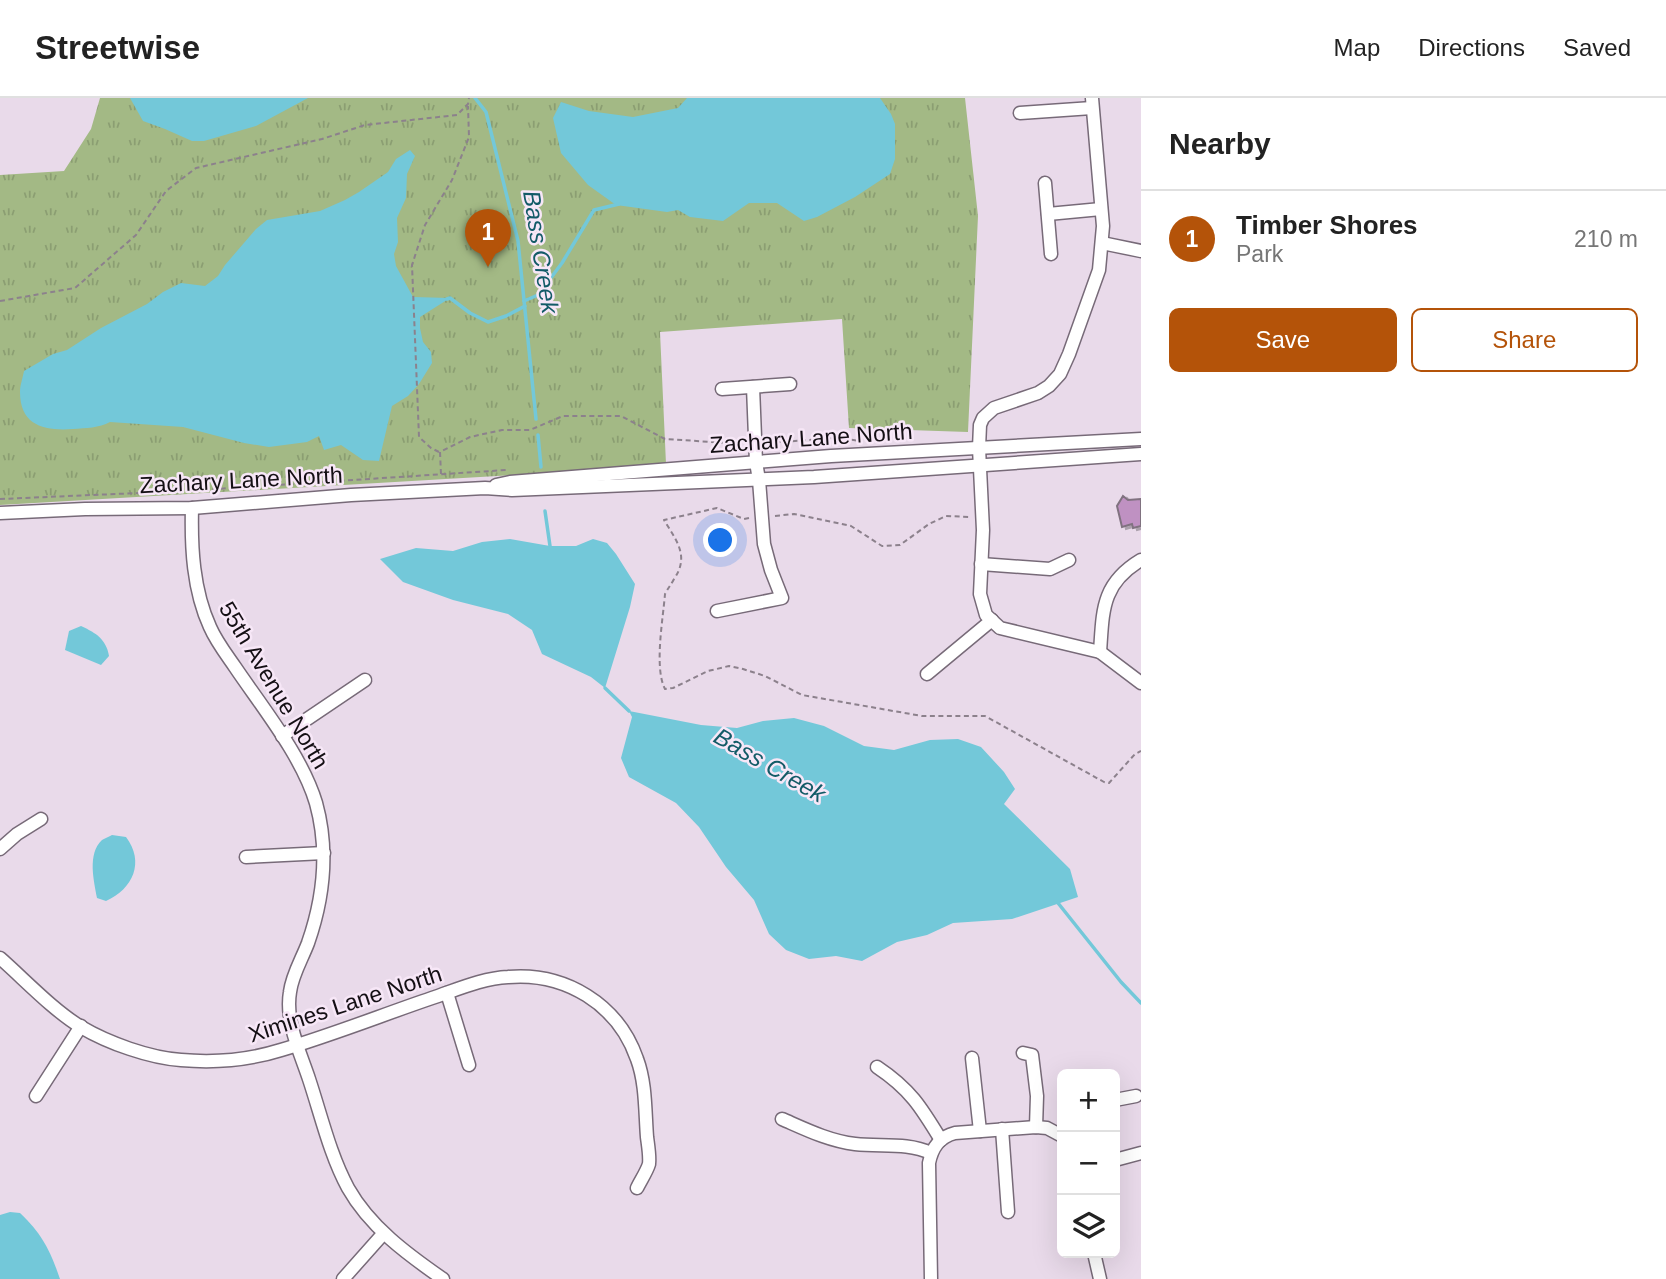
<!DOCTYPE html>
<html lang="en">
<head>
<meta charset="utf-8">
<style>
	:root { --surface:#fff; --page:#f6f6f6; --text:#222; --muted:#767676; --line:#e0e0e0; --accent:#b45309 }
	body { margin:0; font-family:Arial,sans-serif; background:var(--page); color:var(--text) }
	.controls { position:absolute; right:21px; bottom:21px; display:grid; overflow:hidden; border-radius:10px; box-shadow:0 7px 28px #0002 }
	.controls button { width:63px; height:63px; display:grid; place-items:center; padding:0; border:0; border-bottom:2px solid var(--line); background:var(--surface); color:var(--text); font:35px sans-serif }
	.you { position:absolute; left:721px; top:443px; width:24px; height:24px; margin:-18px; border:5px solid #fff; border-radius:50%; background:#1a73e8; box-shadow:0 0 0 10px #1a73e833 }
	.badge { display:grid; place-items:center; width:46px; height:46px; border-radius:50%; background:var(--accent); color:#fff; font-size:23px; font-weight:700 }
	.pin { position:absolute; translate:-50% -58px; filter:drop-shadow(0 2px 4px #0008) }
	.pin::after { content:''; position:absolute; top:37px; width:24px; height:21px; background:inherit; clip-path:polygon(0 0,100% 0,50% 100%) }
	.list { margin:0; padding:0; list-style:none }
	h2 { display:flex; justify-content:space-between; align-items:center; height:91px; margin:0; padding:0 28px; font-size:30px }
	h2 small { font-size:23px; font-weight:400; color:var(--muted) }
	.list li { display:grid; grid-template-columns:46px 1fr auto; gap:21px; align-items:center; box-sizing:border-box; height:98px; padding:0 28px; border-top:2px solid var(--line) }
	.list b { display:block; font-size:26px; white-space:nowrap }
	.list p { margin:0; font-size:23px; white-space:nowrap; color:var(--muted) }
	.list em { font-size:23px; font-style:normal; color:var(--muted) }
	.actions { display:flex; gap:14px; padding:21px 28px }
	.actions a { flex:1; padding:16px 0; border:2px solid var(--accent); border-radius:10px; text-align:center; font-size:24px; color:var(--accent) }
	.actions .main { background:var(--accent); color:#fff }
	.icon { flex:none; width:38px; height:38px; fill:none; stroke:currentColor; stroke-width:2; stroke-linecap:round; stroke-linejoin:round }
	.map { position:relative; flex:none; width:1141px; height:1181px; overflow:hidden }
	header { display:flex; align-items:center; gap:42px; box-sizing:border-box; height:98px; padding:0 35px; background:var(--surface); border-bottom:2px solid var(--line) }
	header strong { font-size:33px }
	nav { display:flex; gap:38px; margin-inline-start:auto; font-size:24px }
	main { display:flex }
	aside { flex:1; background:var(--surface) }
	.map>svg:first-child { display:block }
	.park { fill:url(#park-tufts) }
	.water { fill:#73c8d9 }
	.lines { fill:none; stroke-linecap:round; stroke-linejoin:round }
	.stream { stroke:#73c8d9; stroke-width:3.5 }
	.building { fill:#bf91c2; stroke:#807280; stroke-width:2; filter:url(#shadow) }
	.minor-casing { stroke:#776a78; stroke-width:15 }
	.path { stroke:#8c818c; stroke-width:2; stroke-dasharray:5 3.5; stroke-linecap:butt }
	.minor { stroke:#fff; stroke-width:12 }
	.labels { text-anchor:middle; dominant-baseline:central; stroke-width:5; stroke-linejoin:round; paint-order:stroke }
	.street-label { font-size:23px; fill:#140f14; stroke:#f7e7f7 }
	.water-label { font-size:24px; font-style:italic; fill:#135b67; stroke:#f7e7f7 }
</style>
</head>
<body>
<header>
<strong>Streetwise</strong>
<nav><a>Map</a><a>Directions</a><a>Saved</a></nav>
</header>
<main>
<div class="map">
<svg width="1141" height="1181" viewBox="0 0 1141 1181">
	<defs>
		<pattern id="park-tufts" width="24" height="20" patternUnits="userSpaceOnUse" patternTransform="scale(1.75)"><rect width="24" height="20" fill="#a3b985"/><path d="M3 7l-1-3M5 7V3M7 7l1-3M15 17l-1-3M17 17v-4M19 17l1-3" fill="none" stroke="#8b9e72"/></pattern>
		<filter id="shadow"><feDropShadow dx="4" dy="2" stdDeviation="0" flood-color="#0004"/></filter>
	</defs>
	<rect width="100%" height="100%" fill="#e9daea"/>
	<polygon class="park" points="100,0 965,0 978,118 968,334 849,330 842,221 660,234 666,366 533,376 0,407 0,77 64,73 91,31"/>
	<g class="water">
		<polygon points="130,0 308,0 256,28 204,43 192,43 165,31 143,23"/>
		<polygon points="687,0 880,0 891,16 895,26 895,61 890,76 855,99 817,119 804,123 777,105 749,105 723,123 690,119 678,112 667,114 616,107 588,87 561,55 553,20 561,4 589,13 633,19 678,10"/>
		<path d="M410,52L415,58L407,76L406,100L397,120L398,144L394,156L396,168L413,199L450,200L420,219V230L423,244L431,254L432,265L419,286L408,298L392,308L379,363L363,362L341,347L324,352L319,338L307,344L269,349L244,345L183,329L110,324C99,330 86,330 73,331C45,333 20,328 20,294C20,287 23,279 24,273L53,256L67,252L101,230L147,206L163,194L181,185L205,188L218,178L225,167L256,131L267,122L320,113L345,102L359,94L388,74L396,61Z"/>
		<polygon points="510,441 550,448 576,448 593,441 607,445 616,456 635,486 630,509 605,590 591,579 542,556 532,532 508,516 453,502 403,484 380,461 416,450 453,453 482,444"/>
		<path d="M81,528C96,535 106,541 109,558L101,567L65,552L69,533Z"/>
		<polygon points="629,613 701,627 737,630 763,623 794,620 824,628 864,648 894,652 930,642 958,641 981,649 1004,674 1015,691 1004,706 1070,771 1078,799 1012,821 953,825 927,837 897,844 862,863 836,858 809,861 786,852 769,836 754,802 726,769 699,729 676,705 629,679 621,660 632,619"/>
		<path d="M112,737L126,739C145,764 133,791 106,803L97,800C94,783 87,756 102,742C105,740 109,739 112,737Z"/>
		<path d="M10,1114L20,1115C42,1136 50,1152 60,1181H0V1117Z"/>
	</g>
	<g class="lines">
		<g class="stream">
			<polyline points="475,0 486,14 518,143 536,321"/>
			<polyline points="447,201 450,200 470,215 488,224 506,218 525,208"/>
			<polyline points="524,203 538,197 562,165 594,112 619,106"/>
			<polyline points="538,337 541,369"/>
			<polyline points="545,413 550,448"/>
			<polyline points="605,590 629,613"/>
			<polyline points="1058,805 1121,884 1141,905"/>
		</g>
	</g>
	<polygon class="building" points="1123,398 1128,402 1141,401 1141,428 1133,430 1132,426 1122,429 1117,408"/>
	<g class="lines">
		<defs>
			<g id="minor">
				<polyline points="1092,0 1103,128 1099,172 1069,256 1060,276 1049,288 1038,295 994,310 983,320 980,327 979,350 983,432 980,496 986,517 1000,530 1100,554 1141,585"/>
				<polyline points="1020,15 1092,10"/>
				<polyline points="1045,85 1051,156"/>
				<polyline points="1048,116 1101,111"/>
				<polyline points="1102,145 1141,153"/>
				<polyline points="722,291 790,286"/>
				<polyline points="496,387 510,384 831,358 1141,341"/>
				<path d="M192,410C191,449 193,492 210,529C216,543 226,556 235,569C262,609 302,658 316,705C329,752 324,799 308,845C302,861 292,877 290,894C285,923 300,954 309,981C321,1017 330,1057 348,1090C370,1129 407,1156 443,1181"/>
				<polyline points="0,415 85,411 192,410 351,397 485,390 512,392 814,379 1141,356"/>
				<polyline points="981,466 1050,471 1069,462"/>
				<polyline points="717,513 782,500 771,472 764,446 759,382 756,364 753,289"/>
				<path d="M1100,554C1103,513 1101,486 1141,462"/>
				<polyline points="927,576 992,522"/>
				<polyline points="282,638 365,582"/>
				<polyline points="0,751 17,736 41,721"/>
				<polyline points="246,759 324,755"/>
				<path d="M0,860C25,882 53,912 81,929C108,945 150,960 181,962C215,965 249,962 281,952C332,937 382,917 432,900C456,892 483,880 508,879C565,874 618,906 637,961C646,985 645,1013 647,1039C648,1047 650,1058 649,1066C647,1073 641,1082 637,1090"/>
				<polyline points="447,895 469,967"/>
				<polyline points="1023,955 1032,957 1037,998 1036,1029"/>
				<polyline points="972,960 980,1033"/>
				<path d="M877,969C910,991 921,1009 941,1042"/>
				<polyline points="36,998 81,928"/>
				<polyline points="1115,1002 1136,998"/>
				<path d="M782,1021C805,1031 829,1043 855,1046C881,1049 907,1044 931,1055"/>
				<polyline points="1002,1031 1008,1114"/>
				<polyline points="1115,1062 1141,1055"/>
				<polyline points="1094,1155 1100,1181"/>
				<polyline points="343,1181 383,1136"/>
				<path d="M931,1181L929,1065C932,1050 939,1039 955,1035L1036,1029L1047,1030L1062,1038"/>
			</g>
		</defs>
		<use href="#minor" class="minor-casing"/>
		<g class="path">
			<polyline points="0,203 75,190 136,137 166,93 196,70 322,41 365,27 457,17 468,6 469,0"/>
			<polyline points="767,345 835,340 862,343"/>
			<polyline points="439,354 431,350 419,339 412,167 425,127 452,82 469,39 468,8"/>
			<polyline points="441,376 440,354 470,339 502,332 530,332 563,318 621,318 665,341 744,346"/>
			<polyline points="0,401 185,393 506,372"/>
			<polyline points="775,418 794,416 851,428 882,448 900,447 929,426 946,418 971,419"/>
			<path d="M749,420L744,421L717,410L664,422C676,442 690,458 674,481C671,487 668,490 665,496C663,521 654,570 665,591L673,590L708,573L729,568L743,571L765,578L802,597L922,618H985L1104,684L1109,685L1135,656L1141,653"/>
		</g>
		<use href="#minor" class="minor"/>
	</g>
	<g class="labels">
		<g class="street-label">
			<text transform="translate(811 340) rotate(-4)">Zachary Lane North</text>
			<text transform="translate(241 382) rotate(-3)">Zachary Lane North</text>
			<text transform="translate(274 587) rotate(59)">55th Avenue North</text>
			<text transform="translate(345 906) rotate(-18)">Ximines Lane North</text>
		</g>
		<g class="water-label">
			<text transform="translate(541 154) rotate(81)">Bass Creek</text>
			<text transform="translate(770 667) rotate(30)">Bass Creek</text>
		</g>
	</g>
</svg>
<div class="controls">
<button>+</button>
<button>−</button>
<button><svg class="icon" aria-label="layers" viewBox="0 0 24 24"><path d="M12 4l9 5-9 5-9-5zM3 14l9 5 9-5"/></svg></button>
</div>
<div class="you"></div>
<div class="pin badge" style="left:488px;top:169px">1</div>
</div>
<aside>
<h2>Nearby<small></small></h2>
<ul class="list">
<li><span class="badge">1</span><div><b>Timber Shores</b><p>Park</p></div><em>210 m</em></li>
</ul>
<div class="actions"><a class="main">Save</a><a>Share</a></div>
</aside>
</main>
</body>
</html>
